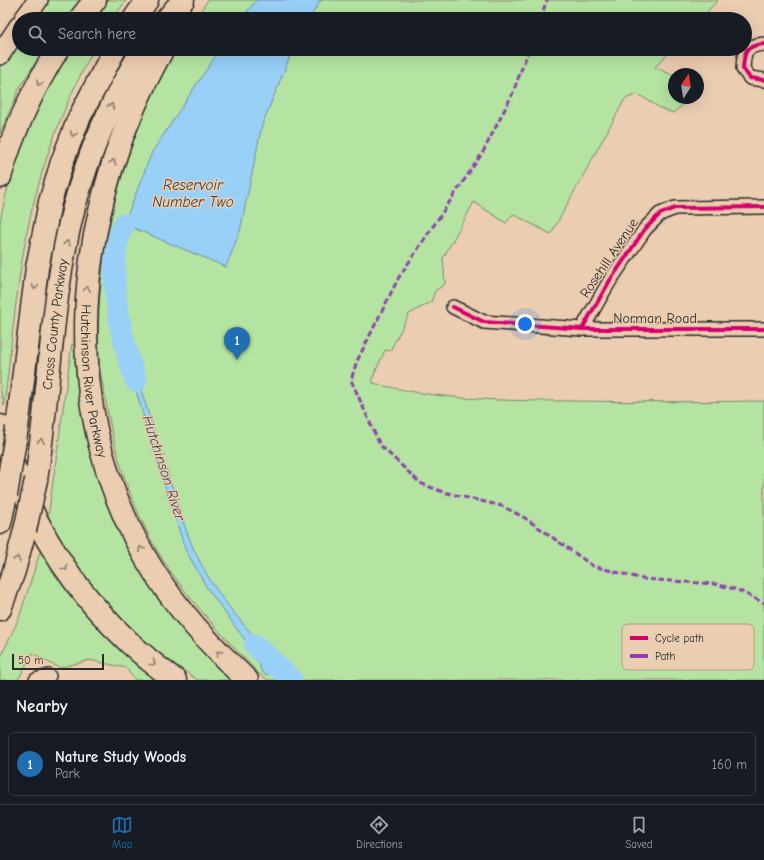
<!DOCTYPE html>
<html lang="en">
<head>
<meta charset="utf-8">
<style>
	:root { --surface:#171b24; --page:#20242c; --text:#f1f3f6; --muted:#9ea1a6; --line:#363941; --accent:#1f6fb2 }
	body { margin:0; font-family:"Comic Neue",sans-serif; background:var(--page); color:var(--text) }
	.compass { position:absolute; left:668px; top:68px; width:36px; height:36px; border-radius:50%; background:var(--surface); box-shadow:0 4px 16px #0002; rotate:12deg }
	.scale { position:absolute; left:12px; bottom:10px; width:92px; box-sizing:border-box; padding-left:4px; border:2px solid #2b2b2b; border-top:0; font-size:11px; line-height:14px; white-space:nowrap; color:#2b2b2b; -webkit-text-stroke:3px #ebcdb1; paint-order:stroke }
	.you { position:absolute; left:525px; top:324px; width:14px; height:14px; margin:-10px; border:3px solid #fff; border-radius:50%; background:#1a73e8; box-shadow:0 0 0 6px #1a73e833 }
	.badge { display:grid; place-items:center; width:26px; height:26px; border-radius:50%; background:var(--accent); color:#fff; font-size:13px; font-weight:700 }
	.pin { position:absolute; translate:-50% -33px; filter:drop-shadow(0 1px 2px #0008) }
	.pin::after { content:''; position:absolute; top:21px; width:14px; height:12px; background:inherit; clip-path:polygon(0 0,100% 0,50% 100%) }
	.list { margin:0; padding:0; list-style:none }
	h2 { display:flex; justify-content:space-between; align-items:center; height:52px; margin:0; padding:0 16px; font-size:17px }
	h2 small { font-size:13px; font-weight:400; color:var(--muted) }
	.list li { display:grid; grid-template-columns:26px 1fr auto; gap:12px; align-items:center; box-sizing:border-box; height:64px; margin:0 8px 8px; padding:0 8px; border:1px solid var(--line); border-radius:6px }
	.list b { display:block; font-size:15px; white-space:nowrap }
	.list p { margin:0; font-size:13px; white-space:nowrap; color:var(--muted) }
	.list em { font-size:13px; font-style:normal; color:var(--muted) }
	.icon { flex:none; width:22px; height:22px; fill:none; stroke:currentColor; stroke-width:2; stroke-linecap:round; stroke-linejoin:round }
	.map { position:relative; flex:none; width:764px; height:680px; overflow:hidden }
	.search { position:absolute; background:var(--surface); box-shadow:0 4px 16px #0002; left:12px; right:12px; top:12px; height:44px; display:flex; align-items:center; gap:10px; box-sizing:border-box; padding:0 14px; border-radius:22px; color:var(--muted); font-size:15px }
	.sheet { height:124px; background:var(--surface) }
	nav { display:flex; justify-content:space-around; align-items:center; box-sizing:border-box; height:56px; border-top:1px solid var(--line); background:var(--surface); font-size:11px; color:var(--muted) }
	nav a { display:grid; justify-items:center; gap:2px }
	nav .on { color:var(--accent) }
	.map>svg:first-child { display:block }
	.green { fill:#b5e4a2; stroke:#708866 }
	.water { fill:#98d0f7; stroke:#6c8ea5 }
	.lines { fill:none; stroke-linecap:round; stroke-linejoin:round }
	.river { stroke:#98d0f7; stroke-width:22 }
	.street-casing { stroke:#2b2b2b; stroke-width:16 }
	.secondary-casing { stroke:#2b2b2b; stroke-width:22 }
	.highway-casing { stroke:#2b2b2b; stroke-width:25 }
	.street { stroke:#ebcdb1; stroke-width:13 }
	.secondary { stroke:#ebcdb1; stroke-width:19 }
	.highway { stroke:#ebcdb1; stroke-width:22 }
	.highway-bridge-casing { stroke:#2b2b2b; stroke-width:25; stroke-linecap:butt }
	.highway-bridge { stroke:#ebcdb1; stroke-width:22 }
	.quiet { stroke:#8e44ad; stroke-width:3; stroke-dasharray:6 3; stroke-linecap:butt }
	.cycleway-casing { stroke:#ebcdb1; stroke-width:6 }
	.cycleway { stroke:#d6006c; stroke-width:4 }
	.oneway { stroke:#8b7c6e }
	.labels { text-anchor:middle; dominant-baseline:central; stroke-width:3; stroke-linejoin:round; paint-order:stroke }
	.street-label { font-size:14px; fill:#2b2b2b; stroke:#ebcdb1 }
	.water-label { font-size:15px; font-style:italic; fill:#3b444a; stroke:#ebcdb1 }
	.key { fill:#ebcdb1; stroke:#b19c89; stroke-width:1 }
	.key-label { font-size:11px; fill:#2b2b2b }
</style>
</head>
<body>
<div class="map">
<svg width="764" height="680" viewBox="0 0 764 680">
	<rect width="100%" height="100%" fill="#ebcdb1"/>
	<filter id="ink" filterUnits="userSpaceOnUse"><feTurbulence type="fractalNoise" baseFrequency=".025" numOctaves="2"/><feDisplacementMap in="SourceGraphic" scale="8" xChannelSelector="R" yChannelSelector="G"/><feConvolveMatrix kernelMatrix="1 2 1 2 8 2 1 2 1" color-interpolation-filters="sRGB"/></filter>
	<g filter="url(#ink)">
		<g class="green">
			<polygon points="46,0 81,0 66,19 33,19"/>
			<polygon points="107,0 126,0 113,19 91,19"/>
			<polygon points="208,0 718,0 700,19 195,19"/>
			<polygon points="19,38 19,49 44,49 20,87 0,134 0,67"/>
			<path d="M69,49H94C61,109 37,176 25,243C15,297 11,352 4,406L0,388V222C9,172 28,124 53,79C58,69 63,58 69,49Z"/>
			<path d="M176,49H672L655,67L674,76V98H685V103L673,113L660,108L638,94L625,99L551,234L513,214L506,223L474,202L443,258L445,284L435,291L431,302L409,314L390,351L385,350L373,377V383C436,400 504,401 569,401C634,402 699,402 764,401V680H268L259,674C221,633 180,592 153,543C128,497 113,448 105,396C103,384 99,371 99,359C94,251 123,143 176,49Z"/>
			<polygon points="72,344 77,346 83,401 95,468 114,518 235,680 198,680 147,646 108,610 47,525"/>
			<polygon points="43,543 76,599 121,650 159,680 135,680 126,668 90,660 59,668 32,653 18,680 0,680 0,659 19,618"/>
		</g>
		<g class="water">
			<polygon points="256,0 321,0 309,19 242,19"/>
			<polygon points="220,49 293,49 262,125 240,231 226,267 124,224 152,152"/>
			<path d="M125,353H129L185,527C204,581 230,609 266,650H276L281,655L282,659L272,671L266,675L261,671L258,658L207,588L185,549L153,449Z"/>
		</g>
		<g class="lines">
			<g class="river">
				<path d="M124,224C103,266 121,338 136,381"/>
				<polyline points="255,645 292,680"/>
			</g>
			<defs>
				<g id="street">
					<path d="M764,44C745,46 744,51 743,69L750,78L764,80"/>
					<polyline points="453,307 484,322 582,329 764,329"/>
					<polyline points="582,329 609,282 645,229 660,214 675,208 764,207"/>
					<polyline points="36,680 49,676"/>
				</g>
				<g id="secondary">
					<polyline points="24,19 38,0"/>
					<polyline points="0,55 19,26"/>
				</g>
				<g id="highway">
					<polyline points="80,19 95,0"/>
					<polyline points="134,19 147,0"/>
					<polyline points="167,19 183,0"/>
					<path id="s1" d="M163,49C72,212 52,412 156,575C182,615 213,648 247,680"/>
					<path d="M0,177C13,131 33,89 58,49"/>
					<path d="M0,426C10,457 21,488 35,517C67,581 116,638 175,680"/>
					<polyline points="17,428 37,268 50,202 62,162 79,118 115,49"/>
					<path id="s2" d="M36,480C50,389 51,296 74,207C89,151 113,98 143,49"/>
					<polyline points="0,523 6,495"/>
					<polyline points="0,609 14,571 25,530"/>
				</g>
			</defs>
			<use href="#street" class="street-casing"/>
			<use href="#secondary" class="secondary-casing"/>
			<use href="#highway" class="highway-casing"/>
			<use href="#street" class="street"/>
			<use href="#secondary" class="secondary"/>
			<use href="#highway" class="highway"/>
			<defs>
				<g id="highway-bridge">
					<polyline points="6,495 17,428"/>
					<polyline points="25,530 36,480"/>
				</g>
			</defs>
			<use href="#highway-bridge" class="highway-bridge-casing"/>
			<use href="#highway-bridge" class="highway-bridge"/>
			<g class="quiet">
				<polyline points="540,19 547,0"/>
				<polyline points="529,49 512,95 483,152 399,277 357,361 351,380 380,445 420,483 443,492 502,506 525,518 593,566 643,579 715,584 738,590 764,603"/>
			</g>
			<defs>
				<g id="cycleway">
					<path d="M764,44C745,46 744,51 743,69L750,78L764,80"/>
					<polyline points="453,307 484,322 582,329 764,329"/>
					<polyline points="582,329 609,282 645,229 660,214 675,208 764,207"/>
				</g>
			</defs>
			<use href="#cycleway" class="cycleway-casing"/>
			<use href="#cycleway" class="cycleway"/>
		</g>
		<defs><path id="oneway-chevron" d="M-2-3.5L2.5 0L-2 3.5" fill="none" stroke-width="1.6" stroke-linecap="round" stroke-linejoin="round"/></defs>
		<g class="oneway">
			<use href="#oneway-chevron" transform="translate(39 83) rotate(119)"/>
			<use href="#oneway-chevron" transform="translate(111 106) rotate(-65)"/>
			<use href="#oneway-chevron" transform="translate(73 134) rotate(112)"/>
			<use href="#oneway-chevron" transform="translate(113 162) rotate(-72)"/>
			<use href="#oneway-chevron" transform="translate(67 243) rotate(-79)"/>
			<use href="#oneway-chevron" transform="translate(35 287) rotate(97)"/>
			<use href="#oneway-chevron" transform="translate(87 289) rotate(-85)"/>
			<use href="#oneway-chevron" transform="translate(41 441) rotate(-82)"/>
			<use href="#oneway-chevron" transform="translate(141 549) rotate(-118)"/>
			<use href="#oneway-chevron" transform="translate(17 559) rotate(-74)"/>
			<use href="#oneway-chevron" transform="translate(65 568) rotate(56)"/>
			<use href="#oneway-chevron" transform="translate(219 653) rotate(-135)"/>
			<use href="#oneway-chevron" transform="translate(153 663) rotate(39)"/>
		</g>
	</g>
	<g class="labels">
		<g class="street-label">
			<text transform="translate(609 258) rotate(-56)">Rosehill Avenue</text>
			<text x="655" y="318">Norman Road</text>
			<text stroke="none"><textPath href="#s2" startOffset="157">Cross County Parkway</textPath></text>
			<text stroke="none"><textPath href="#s1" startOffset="346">Hutchinson River Parkway</textPath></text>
		</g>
		<g class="water-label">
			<text x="193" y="185">Reservoir<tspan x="193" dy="17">Number Two</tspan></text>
			<text transform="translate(164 468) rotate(72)">Hutchinson River</text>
		</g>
	</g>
	<rect x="622" y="624" width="132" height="46" rx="6" class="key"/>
	<rect x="630" y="636" width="18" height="4" fill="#d6006c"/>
	<rect x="630" y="654" width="18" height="4" fill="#8e44ad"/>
	<g class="key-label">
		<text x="655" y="642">Cycle path</text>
		<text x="655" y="660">Path</text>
	</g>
</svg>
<svg class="compass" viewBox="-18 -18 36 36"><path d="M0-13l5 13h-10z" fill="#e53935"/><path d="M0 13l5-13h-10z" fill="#9ea1a6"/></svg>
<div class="scale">50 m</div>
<div class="you"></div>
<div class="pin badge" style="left:237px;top:360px">1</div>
<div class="search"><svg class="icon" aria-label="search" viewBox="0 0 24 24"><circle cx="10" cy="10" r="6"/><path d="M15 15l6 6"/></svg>Search here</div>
</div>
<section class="sheet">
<h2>Nearby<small></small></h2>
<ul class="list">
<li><span class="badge">1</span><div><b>Nature Study Woods</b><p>Park</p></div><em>160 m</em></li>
</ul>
</section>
<nav>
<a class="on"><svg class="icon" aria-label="map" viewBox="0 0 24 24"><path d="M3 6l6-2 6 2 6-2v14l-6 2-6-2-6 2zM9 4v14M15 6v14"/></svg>Map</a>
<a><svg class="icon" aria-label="directions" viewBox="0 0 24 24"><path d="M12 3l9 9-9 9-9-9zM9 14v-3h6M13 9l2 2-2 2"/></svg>Directions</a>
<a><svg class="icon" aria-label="saved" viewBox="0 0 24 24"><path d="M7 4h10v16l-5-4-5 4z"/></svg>Saved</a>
</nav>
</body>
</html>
